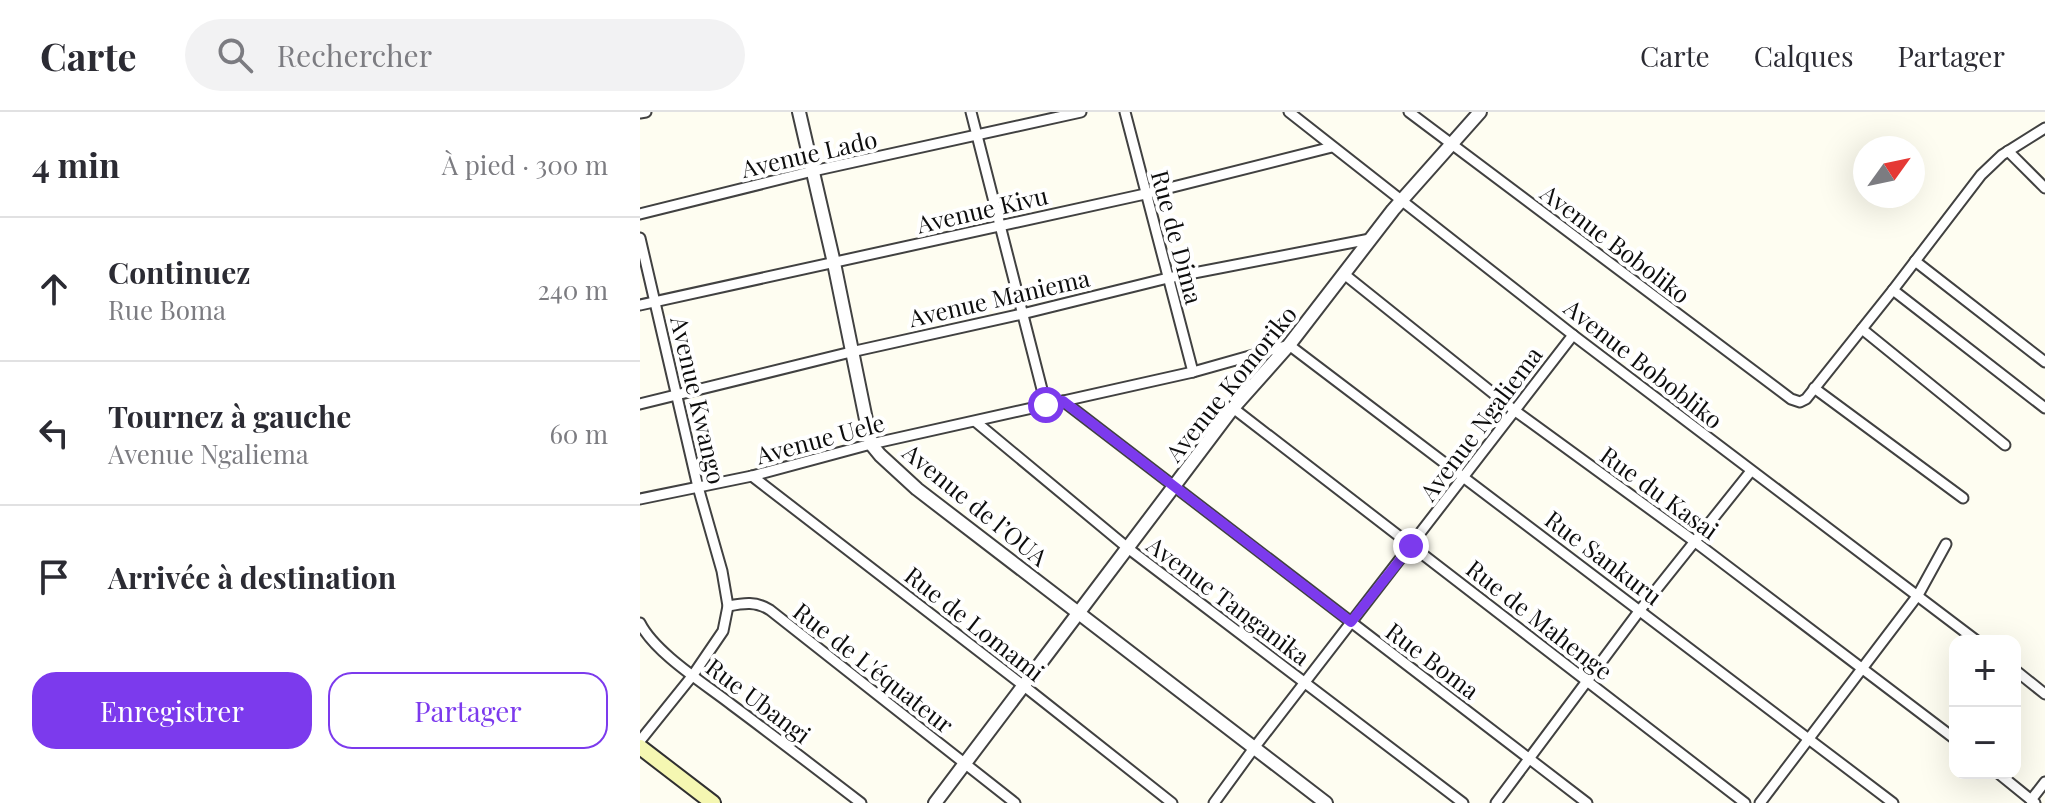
<!DOCTYPE html>
<html lang="fr">
<head>
<meta charset="utf-8">
<style>
	:root { --surface:#fff; --page:#f2f2f3; --text:#2b2b33; --muted:#7c7c81; --line:#e1e1e2; --accent:#7c3aed }
	body { margin:0; font-family:"Playfair Display",serif; background:var(--page); color:var(--text) }
	.controls { position:absolute; right:24px; bottom:24px; display:grid; overflow:hidden; border-radius:16px; box-shadow:0 8px 32px #0002 }
	.controls button { width:72px; height:72px; display:grid; place-items:center; padding:0; border:0; border-bottom:2px solid var(--line); background:var(--surface); color:var(--text); font:40px sans-serif }
	.compass { position:absolute; left:1213px; top:24px; width:72px; height:72px; border-radius:50%; background:var(--surface); box-shadow:0 8px 32px #0002; rotate:57deg }
	.stop { position:absolute; width:24px; height:24px; margin:-18px; border:6px solid #7c3aed; border-radius:50%; background:#fff }
	.stop.end { background:#7c3aed; border-color:#fff; box-shadow:0 2px 8px #0008 }
	.list { margin:0; padding:0; list-style:none }
	h2 { display:flex; justify-content:space-between; align-items:center; height:104px; margin:0; padding:0 32px; font-size:34px }
	h2 small { font-size:26px; font-weight:400; color:var(--muted) }
	.list li { display:grid; grid-template-columns:52px 1fr auto; gap:24px; align-items:center; box-sizing:border-box; height:144px; padding:0 32px; border-top:2px solid var(--line) }
	.list b { display:block; font-size:30px; white-space:nowrap }
	.list p { margin:0; font-size:26px; white-space:nowrap; color:var(--muted) }
	.list em { font-size:26px; font-style:normal; color:var(--muted) }
	.actions { display:flex; gap:16px; padding:24px 32px }
	.actions a { flex:1; padding:18px 0; border:2px solid var(--accent); border-radius:24px; text-align:center; font-size:28px; color:var(--accent) }
	.actions .main { background:var(--accent); color:#fff }
	.icon { flex:none; width:44px; height:44px; fill:none; stroke:currentColor; stroke-width:2; stroke-linecap:round; stroke-linejoin:round }
	.map { position:relative; flex:none; width:1405px; height:691px; overflow:hidden }
	header { display:flex; align-items:center; gap:48px; box-sizing:border-box; height:112px; padding:0 40px; background:var(--surface); border-bottom:2px solid var(--line) }
	header strong { font-size:38px }
	nav { display:flex; gap:44px; margin-inline-start:auto; font-size:28px }
	.search { width:560px; height:72px; background:var(--page); display:flex; align-items:center; gap:20px; box-sizing:border-box; padding:0 28px; border-radius:44px; color:var(--muted); font-size:30px }
	main { display:flex }
	aside { flex:1; background:var(--surface) }
	.map>svg:first-child { display:block }
	.lines { fill:none; stroke-linecap:round; stroke-linejoin:round }
	.minor-casing { stroke:#414141; stroke-width:13 }
	.tertiary-casing { stroke:#414141; stroke-width:16 }
	.secondary-casing { stroke:#303030; stroke-width:18 }
	.minor { stroke:#fff; stroke-width:9 }
	.tertiary { stroke:#fff; stroke-width:12 }
	.secondary { stroke:#f5f7b2; stroke-width:14 }
	.route { stroke:#7c3aed; stroke-width:10 }
	.labels { text-anchor:middle; dominant-baseline:central; stroke-width:8; stroke-linejoin:round; paint-order:stroke }
	.street-label { font-size:24px; fill:#0e0e0e; stroke:#fff }
</style>
</head>
<body>
<header>
<strong>Carte</strong>
<div class="search"><svg class="icon" aria-label="search" viewBox="0 0 24 24"><circle cx="10" cy="10" r="6"/><path d="M15 15l6 6"/></svg>Rechercher</div>
<nav><a>Carte</a><a>Calques</a><a>Partager</a></nav>
</header>
<main>
<aside>
<h2>4 min<small>À pied · 300 m</small></h2>
<ul class="list">
<li><svg class="icon" aria-label="ahead" viewBox="0 0 24 24"><path d="M12 20V5M6 11l6-6 6 6"/></svg><div><b>Continuez</b><p>Rue Boma</p></div><em>240 m</em></li>
<li><svg class="icon" aria-label="left" viewBox="0 0 24 24"><path d="M17 20v-9H6M10 6l-5 5 5 5"/></svg><div><b>Tournez à gauche</b><p>Avenue Ngaliema</p></div><em>60 m</em></li>
<li><svg class="icon" aria-label="arrive" viewBox="0 0 24 24"><path d="M6 21V4h12l-3 4 3 4H6"/></svg><div><b>Arrivée à destination</b></div></li>
</ul>
<div class="actions"><a class="main">Enregistrer</a><a>Partager</a></div>
</aside>
<div class="map">
<svg width="1405" height="691" viewBox="0 0 1405 691">
	<rect width="100%" height="100%" fill="#fefdf1"/>
	<g class="lines">
		<defs>
			<g id="minor">
				<polyline points="331,0 406,293"/>
				<polyline points="485,0 553,260"/>
				<polyline points="649,0 933,223 1337,529"/>
				<polyline points="769,0 1151,287 1160,290 1166,287 1253,178 1341,63 1362,43 1405,16"/>
				<polyline points="0,1 6,0"/>
				<polyline points="1368,39 1405,76"/>
				<polyline points="0,102 173,59 441,0"/>
				<polyline points="0,126 58,375 82,459 88,494 83,519 53,563 0,629"/>
				<polyline points="1275,149 1405,250"/>
				<polyline points="704,162 874,298 1054,429 1315,627"/>
				<polyline points="1253,178 1405,296"/>
				<polyline points="0,193 505,82 692,35"/>
				<polyline points="1222,217 1365,333"/>
				<polyline points="1174,276 1323,386"/>
				<polyline points="423,289 947,691"/>
				<polyline points="0,292 211,240 382,202 528,166 730,127"/>
				<polyline points="593,296 1105,691"/>
				<polyline points="336,310 489,437 823,691"/>
				<polyline points="112,364 384,574 532,691"/>
				<polyline points="0,387 112,364 231,332 553,260 649,233 1253,691"/>
				<path d="M88,494C104,491 116,489 130,498L375,691"/>
				<path d="M0,511C15,541 65,572 92,593C135,625 178,658 221,691"/>
				<polyline points="1375,558 1405,582"/>
				<polyline points="1358,661 1395,691"/>
				<polyline points="1391,688 1405,670"/>
				<polyline points="574,691 614,636 933,223"/>
				<polyline points="856,691 1000,498 1111,359"/>
				<polyline points="1120,691 1278,483 1306,432"/>
			</g>
			<g id="tertiary">
				<polyline points="159,0 194,151 231,332 240,343 277,377 686,691"/>
				<polyline points="295,691 593,296 649,233 753,98 840,0"/>
			</g>
			<polyline id="secondary" points="0,635 73,691"/>
		</defs>
		<use href="#minor" class="minor-casing"/>
		<use href="#tertiary" class="tertiary-casing"/>
		<use href="#secondary" class="secondary-casing"/>
		<use href="#minor" class="minor"/>
		<use href="#tertiary" class="tertiary"/>
		<use href="#secondary" class="secondary"/>
	</g>
	<g class="lines">
		<polyline class="route" points="406,293 423,289 711,510 771,434"/>
	</g>
	<g class="labels">
		<g class="street-label">
			<text transform="translate(169 41) rotate(-13)">Avenue Lado</text>
			<text transform="translate(342 97) rotate(-13)">Avenue Kivu</text>
			<text transform="translate(538 125) rotate(75)">Rue de Dima</text>
			<text transform="translate(976 131) rotate(37)">Avenue Boboliko</text>
			<text transform="translate(359 185) rotate(-13)">Avenue Maniema</text>
			<text transform="translate(1004 251) rotate(38)">Avenue Bobobliko</text>
			<text transform="translate(590 271) rotate(-51)">Avenue Komoriko</text>
			<text transform="translate(59 288) rotate(77)">Avenue Kwango</text>
			<text transform="translate(840 311) rotate(-53)">Avenue Ngaliema</text>
			<text transform="translate(180 326) rotate(-15)">Avenue Uele</text>
			<text transform="translate(1020 380) rotate(36)">Rue du Kasai</text>
			<text transform="translate(336 392) rotate(39)">Avenue de l’OUA</text>
			<text transform="translate(964 445) rotate(37)">Rue Sankuru</text>
			<text transform="translate(589 488) rotate(37)">Avenue Tanganika</text>
			<text transform="translate(900 507) rotate(38)">Rue de Mahenge</text>
			<text transform="translate(335 511) rotate(38)">Rue de Lomami</text>
			<text transform="translate(793 548) rotate(37)">Rue Boma</text>
			<text transform="translate(234 555) rotate(38)">Rue de L'équateur</text>
			<text transform="translate(119 588) rotate(37)">Rue Ubangi</text>
		</g>
	</g>
</svg>
<div class="controls">
<button>+</button>
<button>−</button>
</div>
<svg class="compass" viewBox="-18 -18 36 36"><path d="M0-13l5 13h-10z" fill="#e53935"/><path d="M0 13l5-13h-10z" fill="#7c7c81"/></svg>
<div class="stop" style="left:406px;top:293px"></div>
<div class="stop end" style="left:771px;top:434px"></div>
</div>
</main>
</body>
</html>
